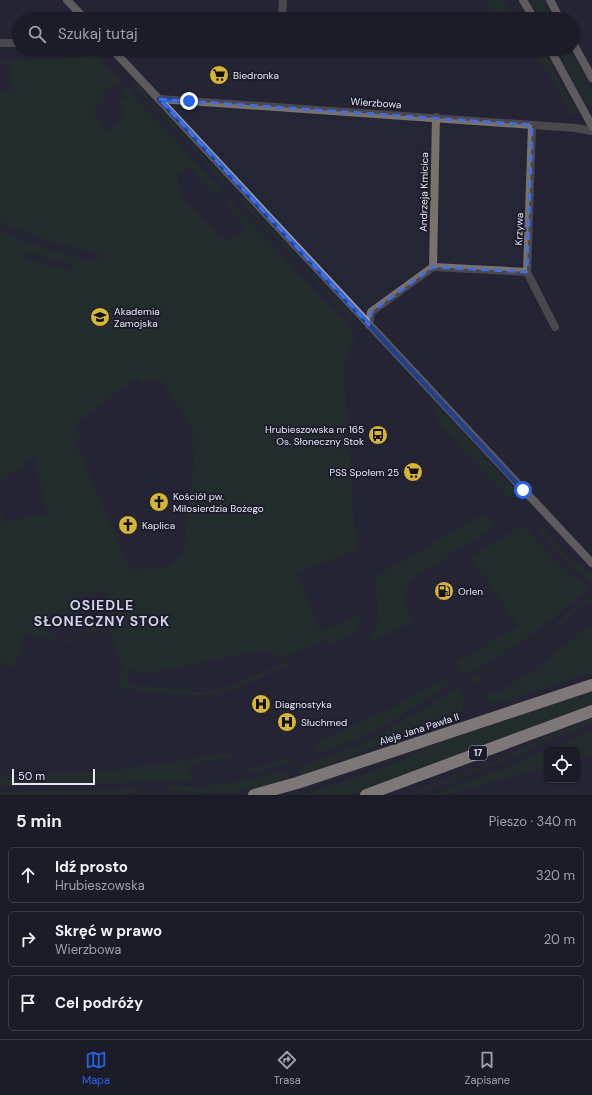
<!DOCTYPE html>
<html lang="pl">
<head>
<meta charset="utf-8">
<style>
	:root { --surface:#1b1c28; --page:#282934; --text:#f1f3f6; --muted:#a0a1a8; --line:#393a45; --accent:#2563eb }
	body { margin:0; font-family:"DM Sans",sans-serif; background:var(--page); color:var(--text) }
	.controls { position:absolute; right:12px; bottom:12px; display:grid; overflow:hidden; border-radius:6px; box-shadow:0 1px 3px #0004 }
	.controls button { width:36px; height:36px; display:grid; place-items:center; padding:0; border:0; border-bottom:1px solid var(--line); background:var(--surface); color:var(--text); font:20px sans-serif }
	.scale { position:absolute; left:12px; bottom:10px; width:83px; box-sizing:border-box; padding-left:4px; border:2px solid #e7e8f3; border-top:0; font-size:11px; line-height:14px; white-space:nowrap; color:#e7e8f3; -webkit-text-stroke:3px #1b1b2b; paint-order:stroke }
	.stop { position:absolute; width:12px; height:12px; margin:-9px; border:3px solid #2563eb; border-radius:50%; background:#fff }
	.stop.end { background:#2563eb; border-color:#fff; box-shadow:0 1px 4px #0008 }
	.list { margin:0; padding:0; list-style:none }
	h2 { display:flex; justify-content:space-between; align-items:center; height:52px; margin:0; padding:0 16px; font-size:17px }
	h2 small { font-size:13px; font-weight:400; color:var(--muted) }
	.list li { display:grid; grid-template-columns:26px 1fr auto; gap:12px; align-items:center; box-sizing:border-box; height:56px; margin:0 8px 8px; padding:0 8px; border:1px solid var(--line); border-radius:6px }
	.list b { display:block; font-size:15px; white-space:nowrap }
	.list p { margin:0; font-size:13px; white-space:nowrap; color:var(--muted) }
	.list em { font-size:13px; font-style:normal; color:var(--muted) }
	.icon { flex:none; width:22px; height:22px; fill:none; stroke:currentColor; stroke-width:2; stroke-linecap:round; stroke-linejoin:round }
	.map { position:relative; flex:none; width:592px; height:795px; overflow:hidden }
	.search { position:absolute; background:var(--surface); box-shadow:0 1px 3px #0004; left:12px; right:12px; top:12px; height:44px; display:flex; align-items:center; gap:10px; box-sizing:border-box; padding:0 14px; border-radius:22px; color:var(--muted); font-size:15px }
	.sheet { height:244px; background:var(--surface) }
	nav { display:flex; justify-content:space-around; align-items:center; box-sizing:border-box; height:56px; border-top:1px solid var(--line); background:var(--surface); font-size:11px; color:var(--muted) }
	nav a { display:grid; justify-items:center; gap:2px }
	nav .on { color:var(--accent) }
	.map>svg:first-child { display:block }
	.green { fill:#233622; fill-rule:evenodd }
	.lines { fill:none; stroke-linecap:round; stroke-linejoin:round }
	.street { stroke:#78726a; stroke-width:8 }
	.secondary { stroke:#a69c90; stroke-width:8 }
	.highway { stroke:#ebdcc9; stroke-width:12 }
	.route { stroke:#2563eb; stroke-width:5 }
	.marked { fill:none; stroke:#456ddd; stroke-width:3; stroke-dasharray:8 5; stroke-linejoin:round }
	.labels { text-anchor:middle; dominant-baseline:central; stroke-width:3.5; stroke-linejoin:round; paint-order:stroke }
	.shield { fill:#1b1b2b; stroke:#aaaab7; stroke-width:1 }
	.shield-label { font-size:9px; font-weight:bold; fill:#e7e8f3 }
	.poi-label { font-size:10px; fill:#e7e8f3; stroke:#1b1b2b; text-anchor:start }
	.street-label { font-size:10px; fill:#e7e8f3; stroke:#1b1b2b }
	.district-label { font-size:14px; font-weight:bold; letter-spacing:1px; fill:#d0d2e8; stroke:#1b1b2b }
</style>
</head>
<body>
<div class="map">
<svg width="592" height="795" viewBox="0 0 592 795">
	<rect width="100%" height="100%" fill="#242535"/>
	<g class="green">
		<polygon points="485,0 504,0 513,19 499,19"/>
		<polygon points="530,0 542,0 553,19 541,19"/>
		<polygon points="535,49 542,49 577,113 571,115"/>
		<polygon points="557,49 569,49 592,92 592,106 588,106"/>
		<path d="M97,56L120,81L101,95L105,101L94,110L96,120L106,132L127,115L118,103L127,96L122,90L126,87L222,191L216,195L189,167L178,175L179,195L221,239H231L247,230L225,204L230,200L354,332L352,335L355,338L346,358L344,368L356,550L297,573L320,631L362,614C361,633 343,638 328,646L325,639L285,657L288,665C266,675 243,688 219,693C197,698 141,692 118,687L122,665L107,627L66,643L24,633L15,667L5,665L0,661V508L4,522L47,513L34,456L0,482V231C31,245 62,255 96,262L98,254L42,239L0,222V92L12,91V65H0V61ZM28,252L72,264L70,271L26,259ZM137,377L143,384L152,378L161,381L192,427L194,462L184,552L168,567L130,569L75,441L82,436L75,425ZM105,591L109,614L80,620L75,597ZM56,611L89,631V632L64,641L45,629ZM263,650L283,657L285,663L215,691L197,692L127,684L130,669L141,672H156Z"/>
		<polygon points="134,83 137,84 178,128 175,130 132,84"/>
		<polygon points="182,133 224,177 226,186 180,135"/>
		<polygon points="237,194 244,199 294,252 295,259 235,195"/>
		<polygon points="305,265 356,319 358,326 301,266"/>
		<polygon points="431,405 438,407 516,491 508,498 440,425"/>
		<path d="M482,514L497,526L411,579C402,594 405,607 413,622L367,644C384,623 377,602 375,577Z"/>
		<polygon points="532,523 542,528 574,561 592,573 592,582 566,560"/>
		<polygon points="519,527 527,529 560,565 588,588 589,590 527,638 469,674 465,671 462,672 458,662 518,626 471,557"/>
		<polygon points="592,595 592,603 585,604 560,624 481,675 479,683 468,681 531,643"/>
		<polygon points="592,625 592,673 499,703 492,703 484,698 484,693 487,692 495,694 541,665 579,633"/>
		<polygon points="445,678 451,679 449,680 449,685 386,725 352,741 319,753 315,742 392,708"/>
		<path d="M459,688C463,696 466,706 459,713C450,722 415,730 402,735C368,749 335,763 301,775L299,767L366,742Z"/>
		<polygon points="592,692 592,705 349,795 303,795 381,769 440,742"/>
		<polygon points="592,719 592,724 559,736 511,758 413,795 418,790 507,757 554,733"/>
		<polygon points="592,731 592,755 577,759 577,750 547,750 547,767 446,795 431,795 502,769"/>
		<polygon points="229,753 230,757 189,764 192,781 0,786 0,776 115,770"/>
		<polygon points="292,757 293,762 240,776 240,774 250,772 249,764 251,762 253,768"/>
		<path d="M288,770L291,779L228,794L168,790V787C210,787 248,781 288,770Z"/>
		<polygon points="144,789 126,795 0,795 0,792"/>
	</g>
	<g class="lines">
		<g class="street">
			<polyline points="282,19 283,0"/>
			<polyline points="0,43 19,43"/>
			<polyline points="159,99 576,128 592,131"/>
			<polyline points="532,125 527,272 555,327"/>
			<polyline points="433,267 436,117"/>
			<polyline points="369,325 371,312 433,267 527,272"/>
		</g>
		<g class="secondary">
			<polyline points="67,0 85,19"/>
			<polyline points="523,0 534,19"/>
			<polyline points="550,0 560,19"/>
			<polyline points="573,43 592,78"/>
			<polyline points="112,49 592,563"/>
			<polyline points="550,49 592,126"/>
		</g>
		<g class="highway">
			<polyline points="254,795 297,783 592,685"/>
			<polyline points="366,795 592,711"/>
		</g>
	</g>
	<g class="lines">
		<polyline class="route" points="189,101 159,99 523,490"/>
	</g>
	<path d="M0 0H592V795H0ZM159,99L532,125L527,272L433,267L371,312L369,325Z" fill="#242535" fill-opacity=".55" fill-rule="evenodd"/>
	<path class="marked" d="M159,99L532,125L527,272L433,267L371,312L369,325Z"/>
	<defs>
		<symbol id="supermarket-disc" viewBox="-11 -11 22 22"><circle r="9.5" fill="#d6b534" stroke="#1b1b2b"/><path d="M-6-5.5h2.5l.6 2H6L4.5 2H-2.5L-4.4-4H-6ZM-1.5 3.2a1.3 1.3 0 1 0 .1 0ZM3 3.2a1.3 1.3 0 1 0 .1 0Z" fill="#111"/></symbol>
		<symbol id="university-disc" viewBox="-11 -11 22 22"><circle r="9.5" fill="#d6b534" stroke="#1b1b2b"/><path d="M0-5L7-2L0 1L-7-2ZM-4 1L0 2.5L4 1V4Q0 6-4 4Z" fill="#111"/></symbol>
		<symbol id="bus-disc" viewBox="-11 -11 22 22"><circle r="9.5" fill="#d6b534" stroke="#1b1b2b"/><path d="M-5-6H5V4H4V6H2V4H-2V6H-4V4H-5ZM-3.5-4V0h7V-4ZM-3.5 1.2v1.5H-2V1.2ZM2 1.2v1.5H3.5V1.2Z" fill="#111"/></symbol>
		<symbol id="church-disc" viewBox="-11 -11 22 22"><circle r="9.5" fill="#d6b534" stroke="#1b1b2b"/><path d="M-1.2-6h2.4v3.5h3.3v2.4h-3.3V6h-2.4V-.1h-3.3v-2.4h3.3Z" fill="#111"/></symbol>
		<symbol id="fuel-disc" viewBox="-11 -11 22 22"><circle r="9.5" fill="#d6b534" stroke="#1b1b2b"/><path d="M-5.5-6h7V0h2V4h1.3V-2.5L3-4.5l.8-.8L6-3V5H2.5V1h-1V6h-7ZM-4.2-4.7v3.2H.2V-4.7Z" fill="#111"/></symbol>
		<symbol id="hospital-disc" viewBox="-11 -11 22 22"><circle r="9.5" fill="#d6b534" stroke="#1b1b2b"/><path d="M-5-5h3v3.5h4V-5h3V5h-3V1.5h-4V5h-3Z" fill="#111"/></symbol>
	</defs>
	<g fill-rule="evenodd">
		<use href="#supermarket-disc" x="208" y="64" width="22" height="22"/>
		<use href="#university-disc" x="89" y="306" width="22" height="22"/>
		<use href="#bus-disc" x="367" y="424" width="22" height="22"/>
		<use href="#supermarket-disc" x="402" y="461" width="22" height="22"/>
		<use href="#church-disc" x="148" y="491" width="22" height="22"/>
		<use href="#church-disc" x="117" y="514" width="22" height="22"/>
		<use href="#fuel-disc" x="433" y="580" width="22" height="22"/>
		<use href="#hospital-disc" x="250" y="693" width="22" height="22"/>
		<use href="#hospital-disc" x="276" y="711" width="22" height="22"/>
	</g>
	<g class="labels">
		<rect class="shield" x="469" y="746" width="18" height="14" rx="3"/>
		<g class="shield-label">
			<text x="478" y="753">17</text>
		</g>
		<g class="poi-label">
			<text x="233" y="75">Biedronka</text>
			<text x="114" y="311">Akademia<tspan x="114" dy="12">Zamojska</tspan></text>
			<text x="364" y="429" text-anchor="end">Hrubieszowska nr 165<tspan x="364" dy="12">Os. Słoneczny Stok</tspan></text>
			<text x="399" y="472" text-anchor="end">PSS Społem 25</text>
			<text x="173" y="496">Kościół pw.<tspan x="173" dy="12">Miłosierdzia Bożego</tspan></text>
			<text x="142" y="525">Kaplica</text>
			<text x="458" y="591">Orlen</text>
			<text x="275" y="704">Diagnostyka</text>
			<text x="301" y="722">Słuchmed</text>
		</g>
		<g class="street-label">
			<text transform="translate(376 103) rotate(4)">Wierzbowa</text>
			<text transform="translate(424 192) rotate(-89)">Andrzeja Kmicica</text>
			<text transform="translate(519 229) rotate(-88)">Krzywa</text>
			<text transform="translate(419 729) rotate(-18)">Aleje Jana Pawła II</text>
		</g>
		<g class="district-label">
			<text x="102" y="605">OSIEDLE<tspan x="102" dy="16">SŁONECZNY STOK</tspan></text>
		</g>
	</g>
</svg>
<div class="controls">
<button><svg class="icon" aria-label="locate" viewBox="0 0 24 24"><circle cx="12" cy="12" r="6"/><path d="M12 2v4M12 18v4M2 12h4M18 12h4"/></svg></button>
</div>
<div class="scale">50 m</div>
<div class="stop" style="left:523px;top:490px"></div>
<div class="stop end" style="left:189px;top:101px"></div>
<div class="search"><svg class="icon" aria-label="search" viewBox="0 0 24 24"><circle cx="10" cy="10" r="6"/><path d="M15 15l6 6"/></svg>Szukaj tutaj</div>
</div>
<section class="sheet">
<h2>5 min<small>Pieszo · 340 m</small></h2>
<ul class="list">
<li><svg class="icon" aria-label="ahead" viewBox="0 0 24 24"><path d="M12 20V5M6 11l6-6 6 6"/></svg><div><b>Idź prosto</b><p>Hrubieszowska</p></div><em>320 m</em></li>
<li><svg class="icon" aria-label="right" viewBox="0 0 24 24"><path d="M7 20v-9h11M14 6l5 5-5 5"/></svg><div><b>Skręć w prawo</b><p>Wierzbowa</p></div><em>20 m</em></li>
<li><svg class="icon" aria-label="arrive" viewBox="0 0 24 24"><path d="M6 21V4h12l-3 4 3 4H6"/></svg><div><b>Cel podróży</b></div></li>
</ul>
</section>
<nav>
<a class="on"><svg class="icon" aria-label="map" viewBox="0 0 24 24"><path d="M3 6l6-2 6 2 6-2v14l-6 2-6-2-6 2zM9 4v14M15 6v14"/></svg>Mapa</a>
<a><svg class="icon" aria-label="directions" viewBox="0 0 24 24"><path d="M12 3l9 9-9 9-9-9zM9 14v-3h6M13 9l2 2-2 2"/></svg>Trasa</a>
<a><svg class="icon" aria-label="saved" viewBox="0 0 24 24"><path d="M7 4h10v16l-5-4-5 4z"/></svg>Zapisane</a>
</nav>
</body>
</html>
